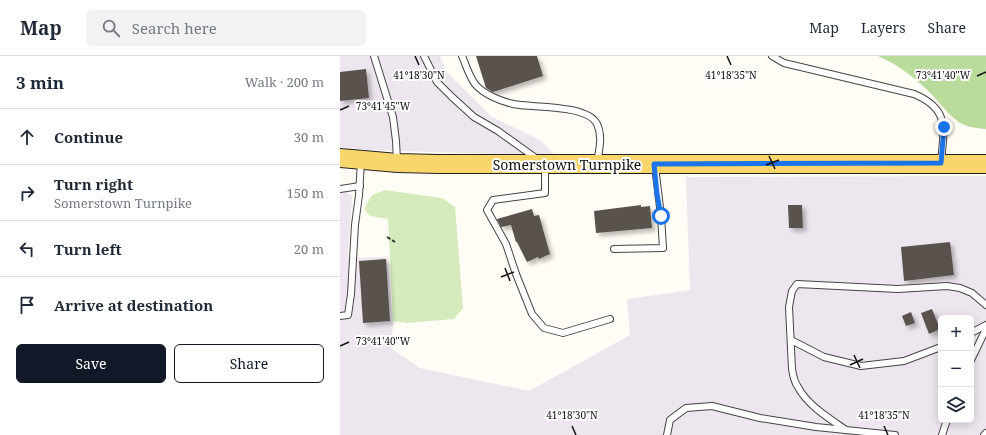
<!DOCTYPE html>
<html lang="en">
<head>
<meta charset="utf-8">
<style>
	:root { --surface:#fff; --page:#f2f2f3; --text:#1f2937; --muted:#747a83; --line:#e0e1e3; --accent:#111827 }
	body { margin:0; font-family:"Noto Serif",serif; background:var(--page); color:var(--text) }
	.controls { position:absolute; right:12px; bottom:12px; display:grid; overflow:hidden; border-radius:6px; box-shadow:0 2px 10px #0003 }
	.controls button { width:36px; height:36px; display:grid; place-items:center; padding:0; border:0; border-bottom:1px solid var(--line); background:var(--surface); color:var(--text); font:20px sans-serif }
	.stop { position:absolute; width:12px; height:12px; margin:-9px; border:3px solid #1a73e8; border-radius:50%; background:#fff }
	.stop.end { background:#1a73e8; border-color:#fff; box-shadow:0 1px 4px #0008 }
	.list { margin:0; padding:0; list-style:none }
	h2 { display:flex; justify-content:space-between; align-items:center; height:52px; margin:0; padding:0 16px; font-size:17px }
	h2 small { font-size:13px; font-weight:400; color:var(--muted) }
	.list li { display:grid; grid-template-columns:26px 1fr auto; gap:12px; align-items:center; box-sizing:border-box; height:56px; padding:0 16px; border-top:1px solid var(--line) }
	.list b { display:block; font-size:15px; white-space:nowrap }
	.list p { margin:0; font-size:13px; white-space:nowrap; color:var(--muted) }
	.list em { font-size:13px; font-style:normal; color:var(--muted) }
	.actions { display:flex; gap:8px; padding:12px 16px }
	.actions a { flex:1; padding:9px 0; border:1px solid var(--accent); border-radius:6px; text-align:center; font-size:14px; color:var(--accent) }
	.actions .main { background:var(--accent); color:#fff }
	.icon { flex:none; width:22px; height:22px; fill:none; stroke:currentColor; stroke-width:2; stroke-linecap:round; stroke-linejoin:round }
	.map { position:relative; flex:none; width:646px; height:379px; overflow:hidden }
	header { display:flex; align-items:center; gap:24px; box-sizing:border-box; height:56px; padding:0 20px; background:var(--surface); border-bottom:1px solid var(--line) }
	header strong { font-size:19px }
	nav { display:flex; gap:22px; margin-inline-start:auto; font-size:14px }
	.search { width:280px; height:36px; background:var(--page); display:flex; align-items:center; gap:10px; box-sizing:border-box; padding:0 14px; border-radius:6px; color:var(--muted); font-size:15px }
	main { display:flex }
	aside { flex:1; background:var(--surface) }
	.map>svg:first-child { display:block }
	.industrial { fill:#eee6ef; fill-rule:evenodd }
	.green { fill:#d5ebbd }
	.forest { fill:#b9dc9c }
	.building { fill:#5a524d; filter:url(#shadow) }
	.lines { fill:none; stroke-linecap:round; stroke-linejoin:round }
	.service-casing { stroke:#444; stroke-width:8 }
	.primary-casing { stroke:#222; stroke-width:20 }
	.path { stroke:#333; stroke-width:2; stroke-dasharray:4 2; stroke-linecap:butt }
	.service { stroke:#fff; stroke-width:6 }
	.primary { stroke:#f9d66b; stroke-width:18 }
	.route { stroke:#1a73e8; stroke-width:5 }
	.ticks { fill:none; stroke:#111; stroke-width:1.5 }
	.labels { text-anchor:middle; dominant-baseline:central; stroke-width:4; stroke-linejoin:round; paint-order:stroke }
	.street-label { font-size:14px; fill:#111; stroke:#fff }
	.ticks-label { font-size:10px; text-anchor:middle; fill:#111; stroke:#fff; stroke-width:4; stroke-linejoin:round; paint-order:stroke }
</style>
</head>
<body>
<header>
<strong>Map</strong>
<div class="search"><svg class="icon" aria-label="search" viewBox="0 0 24 24"><circle cx="10" cy="10" r="6"/><path d="M15 15l6 6"/></svg>Search here</div>
<nav><a>Map</a><a>Layers</a><a>Share</a></nav>
</header>
<main>
<aside>
<h2>3 min<small>Walk · 200 m</small></h2>
<ul class="list">
<li><svg class="icon" aria-label="ahead" viewBox="0 0 24 24"><path d="M12 20V5M6 11l6-6 6 6"/></svg><div><b>Continue</b></div><em>30 m</em></li>
<li><svg class="icon" aria-label="right" viewBox="0 0 24 24"><path d="M7 20v-9h11M14 6l5 5-5 5"/></svg><div><b>Turn right</b><p>Somerstown Turnpike</p></div><em>150 m</em></li>
<li><svg class="icon" aria-label="left" viewBox="0 0 24 24"><path d="M17 20v-9H6M10 6l-5 5 5 5"/></svg><div><b>Turn left</b></div><em>20 m</em></li>
<li><svg class="icon" aria-label="arrive" viewBox="0 0 24 24"><path d="M6 21V4h12l-3 4 3 4H6"/></svg><div><b>Arrive at destination</b></div></li>
</ul>
<div class="actions"><a class="main">Save</a><a>Share</a></div>
</aside>
<div class="map">
<svg width="646" height="379" viewBox="0 0 646 379">
	<defs>
		<filter id="shadow"><feDropShadow dx="3.5" dy="3.5" stdDeviation="2" flood-color="#0004"/></filter>
	</defs>
	<rect width="100%" height="100%" fill="#fffdf5"/>
	<g class="industrial">
		<polygon points="0,0 100,0 106,15 152,61 200,84 216,100 28,94 0,91"/>
		<path d="M646,120V379H0V131L12,140L8,202L48,201L53,268L51,292L80,312L189,335L290,279L287,243L350,234L346,121ZM601,262H631V364H601Z"/>
	</g>
	<polygon class="green" points="45,134 102,142 115,151 123,252 114,263 68,267 53,265 48,163 30,160 24,153 32,139"/>
	<path class="forest" d="M538,0H646V73C639,72 631,72 625,69C614,66 601,48 593,40C578,24 559,9 538,0Z"/>
	<g class="building">
		<polygon points="136,0 197,0 203,20 153,36 146,32"/>
		<polygon points="26,13 29,42 0,45 0,16"/>
		<polygon points="301,149 301,151 310,150 312,172 256,177 254,155"/>
		<polygon points="448,149 462,149 463,172 449,172"/>
		<polygon points="192,153 194,160 199,159 210,198 199,203 198,201 187,206 177,186 176,186 171,169 161,171 157,163"/>
		<polygon points="610,186 614,219 564,225 561,191"/>
		<polygon points="46,203 50,265 23,267 19,205"/>
		<polygon points="592,253 600,273 589,278 581,257"/>
		<polygon points="571,256 575,267 566,270 562,260"/>
	</g>
	<g class="lines">
		<defs>
			<g id="service">
				<polyline points="34,0 53,61 56,85 57,105"/>
				<polyline points="84,0 97,26 112,41 134,61 158,75 197,103"/>
				<path d="M122,0C126,9 129,20 135,28C143,38 160,45 173,48C192,52 247,48 257,68C263,81 259,94 257,107"/>
				<path d="M432,0L444,7L574,38C610,53 604,73 601,106"/>
				<polyline points="205,111 205,137 153,144 147,154 166,188 176,218 192,258 204,272 223,277 270,263"/>
				<polyline points="0,133 20,130"/>
				<polyline points="274,193 323,192 321,160 315,110"/>
				<polyline points="0,260 8,259 11,238 15,169 19,139 21,105"/>
				<polyline points="631,277 646,269"/>
				<polyline points="451,284 484,301 521,310 564,305 601,291"/>
				<polyline points="631,304 646,273"/>
				<path d="M506,374C490,363 467,349 458,331C454,326 453,319 452,313L449,251L452,235L457,228L558,233L607,230L620,232L632,237L646,249"/>
				<polyline points="327,379 330,364 346,352 372,350 420,362 476,371 555,379"/>
				<polyline points="602,379 607,364"/>
				<polyline points="644,379 646,377"/>
			</g>
			<polyline id="primary" points="0,102 58,107 98,108 646,108"/>
		</defs>
		<use href="#service" class="service-casing"/>
		<use href="#primary" class="primary-casing"/>
		<polyline class="path" points="47,181 55,186"/>
		<use href="#service" class="service"/>
		<use href="#primary" class="primary"/>
	</g>
	<g class="lines">
		<polyline class="route" points="321,160 317,138 314,108 601,107 604,71"/>
	</g>
	<path class="ticks" d="M75,0L79,9M387,0L391,9M637,20L646,16M0,54L9,50M429,100L435,113M426,109L439,104M165,212L170,225M161,221L174,216M0,290L9,286M514,299L520,312M510,309L523,303M232,370L236,379M544,370L548,379"/>
	<g class="labels">
		<g class="street-label">
			<text x="227" y="108">Somerstown Turnpike</text>
		</g>
	</g>
	<g class="ticks-label">
		<text x="79" y="23">41°18'30"N</text>
		<text x="391" y="23">41°18'35"N</text>
		<text x="603" y="23">73°41'40"W</text>
		<text x="43" y="54">73°41'45"W</text>
		<text x="43" y="289">73°41'40"W</text>
		<text x="232" y="363">41°18'30"N</text>
		<text x="544" y="363">41°18'35"N</text>
	</g>
</svg>
<div class="controls">
<button>+</button>
<button>−</button>
<button><svg class="icon" aria-label="layers" viewBox="0 0 24 24"><path d="M12 4l9 5-9 5-9-5zM3 14l9 5 9-5"/></svg></button>
</div>
<div class="stop" style="left:321px;top:160px"></div>
<div class="stop end" style="left:604px;top:71px"></div>
</div>
</main>
</body>
</html>
